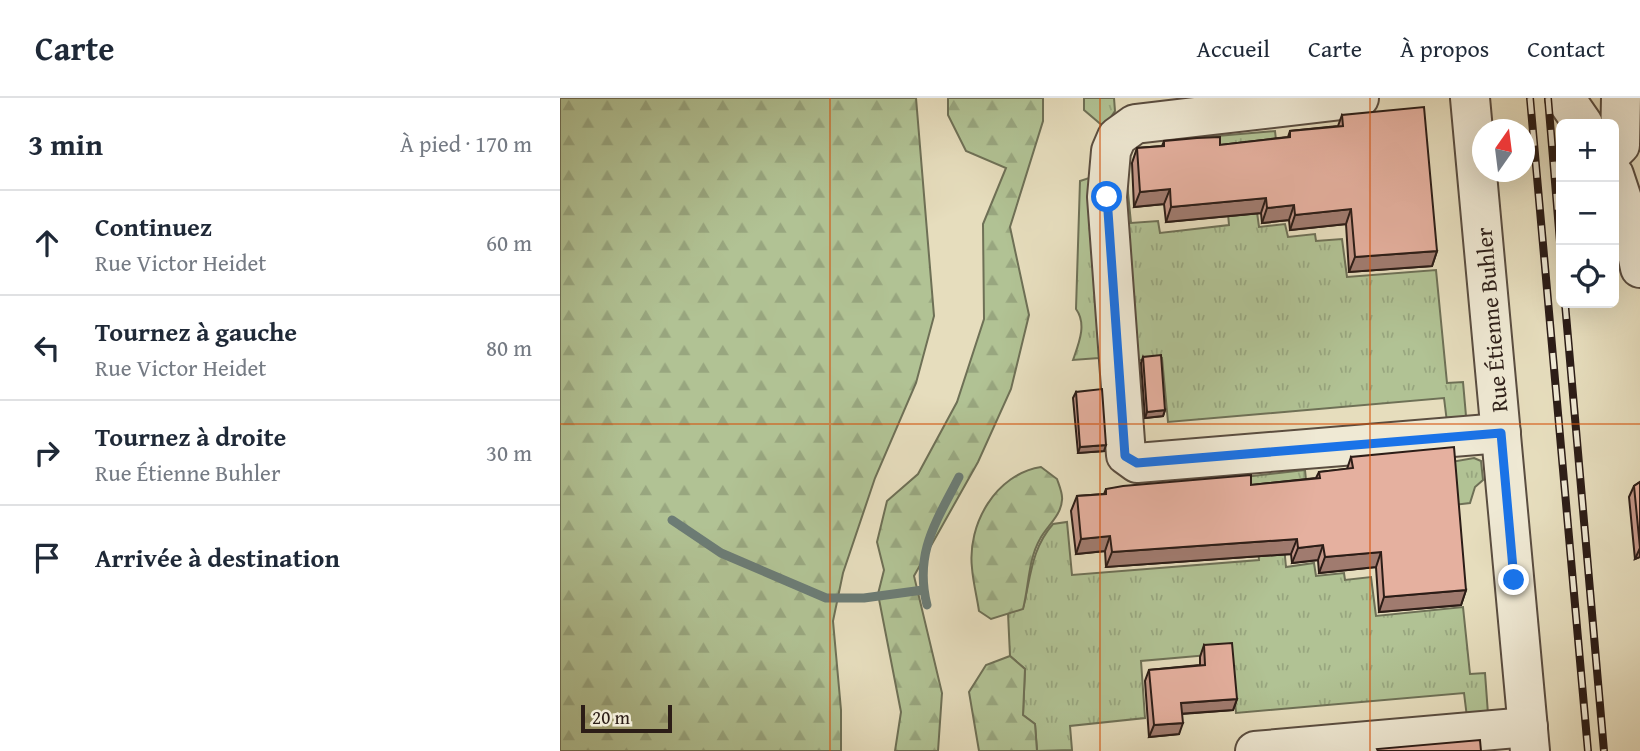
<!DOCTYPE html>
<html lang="fr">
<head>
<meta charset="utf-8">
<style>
	:root { --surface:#fff; --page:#f6f6f7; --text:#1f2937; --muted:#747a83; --line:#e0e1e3 }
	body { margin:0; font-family:"Gentium Book Plus",serif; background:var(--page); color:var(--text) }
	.controls { position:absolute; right:21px; top:21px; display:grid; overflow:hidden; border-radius:10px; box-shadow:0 7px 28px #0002 }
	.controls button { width:63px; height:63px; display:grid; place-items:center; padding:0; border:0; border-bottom:2px solid var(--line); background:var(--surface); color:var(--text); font:35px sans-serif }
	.compass { position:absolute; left:912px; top:21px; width:63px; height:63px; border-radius:50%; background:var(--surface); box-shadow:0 7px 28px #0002; rotate:14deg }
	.scale { position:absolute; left:21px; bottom:18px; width:91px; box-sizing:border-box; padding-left:7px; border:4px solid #2c1d17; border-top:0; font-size:19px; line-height:24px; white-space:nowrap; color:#2c1d17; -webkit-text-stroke:5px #efe9d4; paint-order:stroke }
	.stop { position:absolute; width:21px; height:21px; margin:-16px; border:5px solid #1a73e8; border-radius:50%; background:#fff }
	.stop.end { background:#1a73e8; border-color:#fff; box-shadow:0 2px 7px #0008 }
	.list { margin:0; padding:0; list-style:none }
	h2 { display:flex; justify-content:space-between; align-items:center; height:91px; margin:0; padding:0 28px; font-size:30px }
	h2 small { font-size:23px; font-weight:400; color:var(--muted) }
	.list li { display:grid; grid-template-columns:46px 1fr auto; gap:21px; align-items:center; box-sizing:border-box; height:105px; padding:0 28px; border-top:2px solid var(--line) }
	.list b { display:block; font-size:26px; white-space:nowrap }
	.list p { margin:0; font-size:23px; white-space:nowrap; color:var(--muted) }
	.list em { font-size:23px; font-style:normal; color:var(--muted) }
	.icon { flex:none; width:38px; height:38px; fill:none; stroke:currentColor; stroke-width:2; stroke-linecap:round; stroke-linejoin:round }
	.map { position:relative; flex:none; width:1080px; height:653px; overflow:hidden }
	header { display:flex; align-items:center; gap:42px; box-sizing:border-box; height:98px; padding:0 35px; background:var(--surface); border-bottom:2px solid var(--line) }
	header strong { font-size:33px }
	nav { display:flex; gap:38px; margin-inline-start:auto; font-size:24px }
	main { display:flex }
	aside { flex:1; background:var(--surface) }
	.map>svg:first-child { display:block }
	.grass { fill:url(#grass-tufts); stroke:#6e7056; stroke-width:2 }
	.forest { fill:url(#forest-firs); stroke:#6e7056; stroke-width:2 }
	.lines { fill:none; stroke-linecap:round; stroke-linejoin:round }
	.stream { stroke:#6c7c75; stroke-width:9 }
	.minor-casing { stroke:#5a4d40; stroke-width:42 }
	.minor { stroke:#efe9d4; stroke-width:38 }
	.rail-casing { stroke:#2c1d17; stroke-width:8 }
	.rail { stroke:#efe9d4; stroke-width:5; stroke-dasharray:16; stroke-linecap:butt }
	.wall { fill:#c59789; stroke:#2c1d17; stroke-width:2 }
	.shaded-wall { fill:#a07b6f; stroke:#2c1d17; stroke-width:2 }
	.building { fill:#e5b09f; stroke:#2c1d17; stroke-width:2 }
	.route { stroke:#1a73e8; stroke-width:9 }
	.grid { fill:none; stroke:#d5530d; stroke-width:2; stroke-opacity:0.55 }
	.labels { text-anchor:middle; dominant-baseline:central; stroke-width:5; stroke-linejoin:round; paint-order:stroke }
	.street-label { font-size:23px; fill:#2c1d17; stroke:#efe9d4 }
</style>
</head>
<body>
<header>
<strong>Carte</strong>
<nav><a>Accueil</a><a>Carte</a><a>À propos</a><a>Contact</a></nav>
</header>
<main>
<aside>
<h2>3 min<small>À pied · 170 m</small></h2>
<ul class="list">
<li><svg class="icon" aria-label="ahead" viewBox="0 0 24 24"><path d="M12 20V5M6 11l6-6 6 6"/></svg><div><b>Continuez</b><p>Rue Victor Heidet</p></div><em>60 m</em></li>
<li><svg class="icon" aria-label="left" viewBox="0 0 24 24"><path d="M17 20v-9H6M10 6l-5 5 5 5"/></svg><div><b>Tournez à gauche</b><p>Rue Victor Heidet</p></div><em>80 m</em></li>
<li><svg class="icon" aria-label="right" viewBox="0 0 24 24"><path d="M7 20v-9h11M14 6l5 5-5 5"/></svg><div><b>Tournez à droite</b><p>Rue Étienne Buhler</p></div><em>30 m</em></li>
<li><svg class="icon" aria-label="arrive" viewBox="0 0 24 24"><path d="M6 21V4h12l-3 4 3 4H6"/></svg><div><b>Arrivée à destination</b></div></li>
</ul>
</aside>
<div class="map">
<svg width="1080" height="653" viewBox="0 0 1080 653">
	<defs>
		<pattern id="grass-tufts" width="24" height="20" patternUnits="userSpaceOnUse" patternTransform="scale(1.75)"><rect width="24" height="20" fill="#b1c294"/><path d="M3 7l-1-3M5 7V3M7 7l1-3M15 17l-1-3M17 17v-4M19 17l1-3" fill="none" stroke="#98a67f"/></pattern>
		<pattern id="forest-firs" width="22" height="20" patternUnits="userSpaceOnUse" patternTransform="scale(1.75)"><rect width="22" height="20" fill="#b1c294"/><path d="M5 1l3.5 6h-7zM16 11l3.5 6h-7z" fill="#98a67f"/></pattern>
	</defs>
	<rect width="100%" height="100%" fill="#e6ddbd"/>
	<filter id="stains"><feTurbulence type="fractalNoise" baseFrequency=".00286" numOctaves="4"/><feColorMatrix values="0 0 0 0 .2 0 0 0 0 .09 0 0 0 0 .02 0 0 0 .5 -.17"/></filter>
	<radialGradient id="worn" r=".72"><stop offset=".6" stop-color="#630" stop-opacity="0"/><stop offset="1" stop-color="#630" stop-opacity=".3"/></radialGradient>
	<g class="grass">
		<polygon points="524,0 554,0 555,13 544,29 524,12"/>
		<polygon points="715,33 717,51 689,55 699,129 725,126 728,139 755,136 756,143 782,141 787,179 876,172 887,285 903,284 906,318 887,324 884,300 608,324 602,260 569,263 565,65 571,125 598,123 600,135 669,127 662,50 635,53 634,40"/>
		<path d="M529,80L545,233L539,260L513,262C519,245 527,226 516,211L520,83Z"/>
		<polygon points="914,360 921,363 923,382 915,389 910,405 894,407 891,364"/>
		<path d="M745,372L747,392L719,397L726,469L754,465L756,478L784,475L785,482L811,479L816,518L903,509L910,576L925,575L928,616L907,619L904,595L676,615L671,555L581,563L585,620L510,628L512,652L477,653L475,626L463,617L465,571L450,558L448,515L463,510C471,479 471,451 493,426L507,424L512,477L699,462L692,390L667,381Z"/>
	</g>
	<g class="forest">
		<polygon points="0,0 356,0 374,218 356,285 315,380 283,475 273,523 281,612 281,653 0,653"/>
		<polygon points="388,0 483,0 483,23 450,129 469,217 451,291 418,364 354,478 382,595 378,653 335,653 341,614 318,496 324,472 317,444 327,403 358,376 397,304 424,221 423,126 446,70 406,53 388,17"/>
		<path d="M481,369L497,381C499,387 503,396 502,402C501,418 487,428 480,441C468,462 469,488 463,511L431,521L419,513C417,499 413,484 412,470C407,426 436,376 481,369Z"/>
		<polygon points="450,558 465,571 463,617 475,626 477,653 419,653 409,594 426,567"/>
	</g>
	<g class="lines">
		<g class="stream">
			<polyline points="112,422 161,455 266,500 304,500 363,492"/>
			<path d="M367,507C354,455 376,424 399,379"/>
		</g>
		<defs>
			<g id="minor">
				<polyline points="799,0 575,26 557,39 551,53 547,99 566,357 577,365 941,335"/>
				<polyline points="910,0 970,653"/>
				<polyline points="1005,0 1023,26"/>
				<polyline points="1054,53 1060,47 1061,0"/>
				<polyline points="1054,77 1072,131 1080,170"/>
				<polyline points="695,653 968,629"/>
			</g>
		</defs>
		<use href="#minor" class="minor-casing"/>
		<use href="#minor" class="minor"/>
		<defs>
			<g id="rail">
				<polyline points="970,0 1028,653"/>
				<polyline points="988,0 1001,156"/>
				<polyline points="1005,205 1044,653"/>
			</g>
		</defs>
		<use href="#rail" class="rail-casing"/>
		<use href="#rail" class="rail"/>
	</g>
	<g class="wall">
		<polygon points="782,17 877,153 872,168 789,174 786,126 730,132 729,122 702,125 701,115 606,124 604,106 574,109 572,65 577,50 602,48 604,43 660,47 728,39 730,33 778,28"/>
		<polygon points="583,259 605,312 603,318 585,320 581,265"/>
		<polygon points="516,294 544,353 518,355 513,300"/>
		<polygon points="791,359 906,492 901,507 819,514 816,469 759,475 758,462 732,465 731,456 546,469 545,453 516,456 511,413 517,398 544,396 546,391 691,387 756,380 759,374 787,371"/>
		<polygon points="1080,384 1080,459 1075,461 1069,399 1074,388"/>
		<polygon points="644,547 677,601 673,612 622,616 619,636 589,639 585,583 589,572 640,567 640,559"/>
	</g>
	<g class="shaded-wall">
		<polygon points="610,91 604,106 574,109 580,94"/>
		<polygon points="706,100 701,115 606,124 611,109"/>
		<polygon points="734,107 729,122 702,125 707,110"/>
		<polygon points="791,111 786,126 730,132 735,117"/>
		<polygon points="877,153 872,168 789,174 795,159"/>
		<polygon points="605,312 603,318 585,320 587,314"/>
		<polygon points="546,347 544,353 518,355 520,349"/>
		<polygon points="550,438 545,453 516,456 521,441"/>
		<polygon points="737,441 731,456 546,469 552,454"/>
		<polygon points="763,447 758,462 732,465 738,450"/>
		<polygon points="1080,450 1080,459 1075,461"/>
		<polygon points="821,454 816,469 759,475 765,459"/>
		<polygon points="906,492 901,507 819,514 824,499"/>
		<polygon points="677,601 673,612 617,616 621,605"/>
		<polygon points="623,625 619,636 589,639 594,627"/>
	</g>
	<g class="building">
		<polygon points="864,9 877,153 795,159 791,111 735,117 734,107 707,110 706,100 611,109 610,91 580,94 577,50 604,48 604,43 637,40 660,39 660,47 730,39 730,33 783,28 782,17"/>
		<polygon points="601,257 605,312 587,314 583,259"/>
		<polygon points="542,291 546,347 520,349 516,294"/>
		<polygon points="894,349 906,492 824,499 821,454 765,459 763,447 738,450 737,441 552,454 550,438 521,441 517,398 546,396 546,391 563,388 691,377 691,387 760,380 759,374 793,370 791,359"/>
		<polygon points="1080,384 1080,450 1074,388"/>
		<polygon points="672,545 677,601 621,605 623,625 594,627 589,572 645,567 644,547"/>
		<polygon points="920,642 921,653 818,653 817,651"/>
	</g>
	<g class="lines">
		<polyline class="route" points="547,99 565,358 577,365 941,335 954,482"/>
	</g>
	<path class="grid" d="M270,0V653M540,0V653M810,0V653M0,326H1080"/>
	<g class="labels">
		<g class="street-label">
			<text transform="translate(931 222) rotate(-95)">Rue Étienne Buhler</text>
		</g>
	</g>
	<rect width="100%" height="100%" filter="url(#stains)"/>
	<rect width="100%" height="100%" fill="url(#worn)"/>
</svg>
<div class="controls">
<button>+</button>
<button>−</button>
<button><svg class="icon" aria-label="locate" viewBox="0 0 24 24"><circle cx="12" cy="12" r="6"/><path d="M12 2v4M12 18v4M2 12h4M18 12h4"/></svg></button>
</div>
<svg class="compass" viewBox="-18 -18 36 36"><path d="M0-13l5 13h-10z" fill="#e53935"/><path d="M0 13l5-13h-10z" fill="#747a83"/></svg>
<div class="scale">20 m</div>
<div class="stop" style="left:547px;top:99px"></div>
<div class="stop end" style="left:954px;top:482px"></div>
</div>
</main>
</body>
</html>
